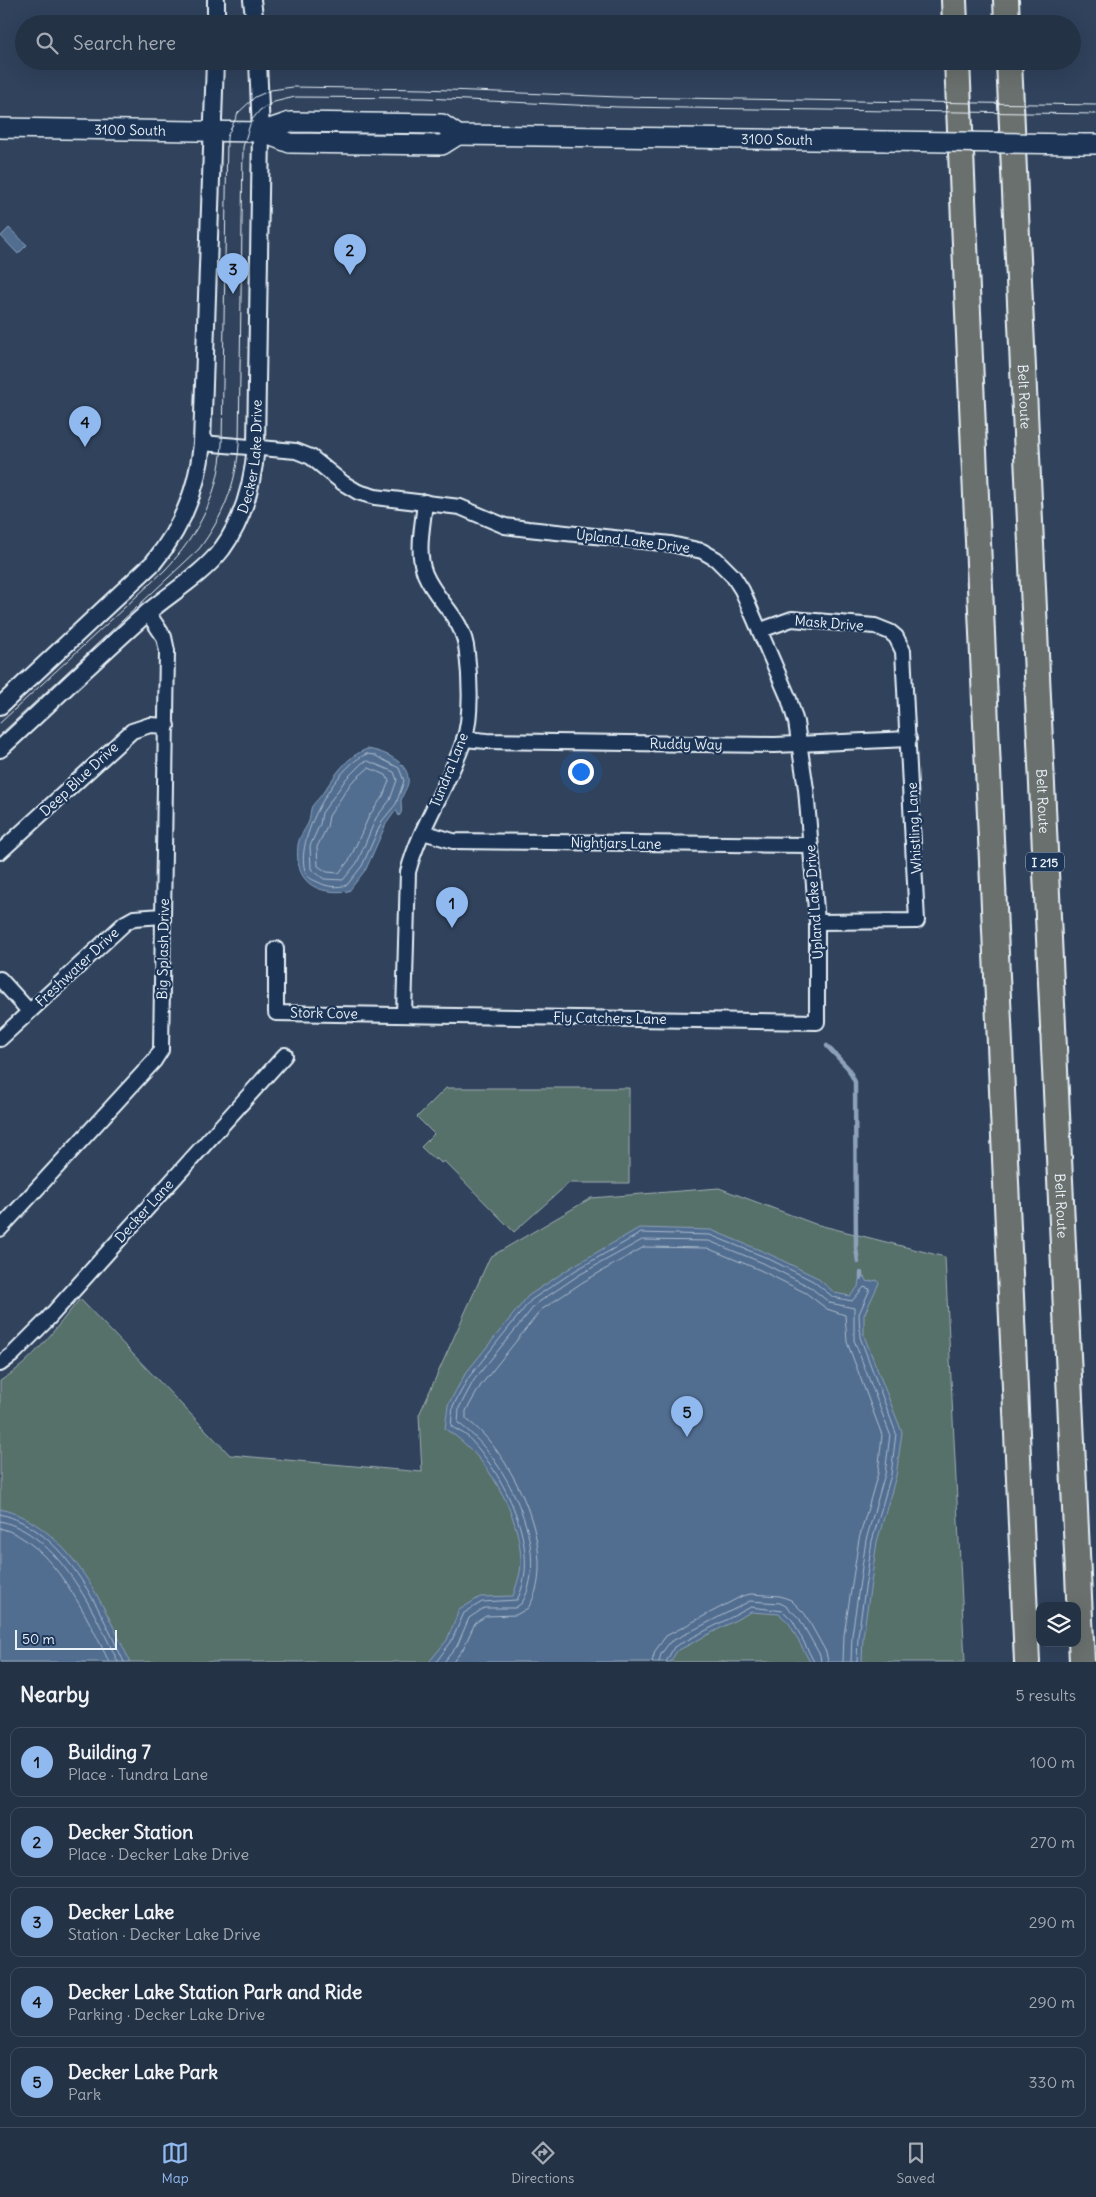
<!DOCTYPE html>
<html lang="en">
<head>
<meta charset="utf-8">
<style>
	:root { --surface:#243245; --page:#2c3a4c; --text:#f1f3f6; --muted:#a3aab3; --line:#414d5e; --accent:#90b9f0 }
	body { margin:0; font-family:Delius,sans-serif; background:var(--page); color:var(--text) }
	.controls { position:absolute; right:15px; bottom:15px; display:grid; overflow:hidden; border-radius:10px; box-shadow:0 5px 20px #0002 }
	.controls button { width:45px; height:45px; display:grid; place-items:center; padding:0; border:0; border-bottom:1px solid var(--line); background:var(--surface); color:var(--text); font:25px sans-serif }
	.scale { position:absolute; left:15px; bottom:12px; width:102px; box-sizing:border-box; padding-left:5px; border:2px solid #e8f1f8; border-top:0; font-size:14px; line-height:18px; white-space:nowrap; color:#e8f1f8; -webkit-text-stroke:4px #1d3557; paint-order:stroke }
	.you { position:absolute; left:580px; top:771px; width:18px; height:18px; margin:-12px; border:4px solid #fff; border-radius:50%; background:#1a73e8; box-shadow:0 0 0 8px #1a73e833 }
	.badge { display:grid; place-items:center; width:32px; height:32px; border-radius:50%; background:var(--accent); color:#111; font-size:16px; font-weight:700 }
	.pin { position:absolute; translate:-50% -41px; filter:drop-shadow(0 1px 2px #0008) }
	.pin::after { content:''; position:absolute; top:26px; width:18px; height:15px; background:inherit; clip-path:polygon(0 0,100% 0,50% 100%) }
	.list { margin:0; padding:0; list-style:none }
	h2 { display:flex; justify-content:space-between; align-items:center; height:65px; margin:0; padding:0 20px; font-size:21px }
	h2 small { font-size:16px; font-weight:400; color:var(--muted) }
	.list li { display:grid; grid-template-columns:32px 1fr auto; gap:15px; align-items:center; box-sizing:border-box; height:70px; margin:0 10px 10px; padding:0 10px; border:1px solid var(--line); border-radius:10px }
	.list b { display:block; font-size:19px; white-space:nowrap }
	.list p { margin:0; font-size:16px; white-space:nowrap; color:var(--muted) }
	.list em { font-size:16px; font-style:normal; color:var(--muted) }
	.icon { flex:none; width:28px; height:28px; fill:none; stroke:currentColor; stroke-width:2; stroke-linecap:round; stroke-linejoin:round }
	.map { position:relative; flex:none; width:1096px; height:1662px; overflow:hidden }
	.search { position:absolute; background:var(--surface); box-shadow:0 5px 20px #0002; left:15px; right:15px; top:15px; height:55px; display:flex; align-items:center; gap:12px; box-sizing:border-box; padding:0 18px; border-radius:28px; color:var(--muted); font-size:19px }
	.sheet { height:465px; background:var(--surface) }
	nav { display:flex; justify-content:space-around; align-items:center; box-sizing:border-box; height:70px; border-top:1px solid var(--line); background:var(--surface); font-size:14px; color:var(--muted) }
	nav a { display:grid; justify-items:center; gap:2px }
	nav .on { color:var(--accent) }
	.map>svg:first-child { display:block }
	.green { fill:#576f6b; stroke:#a0b0b2 }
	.water { fill:#516d90; stroke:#8da2ba }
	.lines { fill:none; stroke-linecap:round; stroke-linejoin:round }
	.shore { stroke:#acbcce; stroke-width:1 }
	.stream { stroke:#8da2ba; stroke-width:4.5 }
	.minor-casing { stroke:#e8f1f8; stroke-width:18 }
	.tertiary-casing { stroke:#e8f1f8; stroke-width:20 }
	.secondary-casing { stroke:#e8f1f8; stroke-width:22 }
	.motorway-casing { stroke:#e8f1f8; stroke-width:28 }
	.minor { stroke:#1d3557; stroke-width:14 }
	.tertiary { stroke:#1d3557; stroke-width:16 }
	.secondary { stroke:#1d3557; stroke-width:19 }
	.motorway { stroke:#6b706d; stroke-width:24 }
	.tram { stroke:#e8f1f8; stroke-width:1 }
	.secondary-bridge-casing { stroke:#e8f1f8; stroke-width:22; stroke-linecap:butt }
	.secondary-bridge { stroke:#1d3557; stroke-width:19 }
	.labels { text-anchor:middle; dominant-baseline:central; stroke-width:4.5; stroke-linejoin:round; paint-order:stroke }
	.shield { fill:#1d3557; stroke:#abb9c8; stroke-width:1 }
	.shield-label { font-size:12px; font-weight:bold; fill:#e8f1f8 }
	.street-label { font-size:14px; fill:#e8f1f8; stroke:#1d3557 }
</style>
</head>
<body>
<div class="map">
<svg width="1096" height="1662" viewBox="0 0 1096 1662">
	<rect width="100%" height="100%" fill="#30425c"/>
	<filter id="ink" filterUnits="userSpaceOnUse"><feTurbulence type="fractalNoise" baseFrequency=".02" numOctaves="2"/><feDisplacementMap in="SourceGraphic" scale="10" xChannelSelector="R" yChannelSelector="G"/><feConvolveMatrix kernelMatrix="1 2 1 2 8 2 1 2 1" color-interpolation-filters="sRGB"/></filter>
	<g filter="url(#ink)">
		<g class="green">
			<polygon points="446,1088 629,1088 629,1183 569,1183 514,1232 444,1161 441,1163 436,1158 435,1160 421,1147 434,1134 417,1117"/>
			<path d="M719,1188L815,1224L945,1257L965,1662H0V1381C34,1361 55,1328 80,1299L230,1455L422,1472L419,1415L490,1257L591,1198Z"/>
		</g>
		<g class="water">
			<polygon points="9,228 27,245 18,254 1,236"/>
			<path d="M367,749C383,751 411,762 408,783C407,789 402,794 401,801C401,805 402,809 401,813L399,816L396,810L386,824L366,869L349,891C315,895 294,882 298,845C299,836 306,829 309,821C310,817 310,813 311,809C312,804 319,799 322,794C335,776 345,757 367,749Z"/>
			<path d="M639,1228L711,1230L767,1253L816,1277L835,1293L850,1296L858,1287L859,1279L865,1277L868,1282L877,1280L879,1283L864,1315V1336L902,1432L896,1476L877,1542L863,1637L862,1662H810L789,1623L779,1614L751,1612L677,1651L670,1662H429L447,1640L459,1610L480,1597L513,1596C516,1586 521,1573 521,1563C521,1514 486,1453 445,1429L448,1405L465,1374L528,1296L573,1266Z"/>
			<path d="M0,1509C69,1525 103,1604 130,1662H0Z"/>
		</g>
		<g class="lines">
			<g class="shore">
				<path d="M367,754L374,755L399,768L404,781L396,804L382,821L362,866L347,885C337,888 327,887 318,882C313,880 308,878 306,873C292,842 337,764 367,754Z"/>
				<polygon points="368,761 394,772 397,780 390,800 376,818 357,863 343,880 324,879 311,869 310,846 320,824 322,813 346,779 362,763"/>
				<polygon points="369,768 386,775 389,781 383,796 369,816 350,859 339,873 327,872 318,866 317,847 327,827 329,816 351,783"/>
				<path d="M0,1514C66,1530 98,1607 124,1662"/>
				<path d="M0,1521C59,1534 94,1612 118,1662"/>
				<path d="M0,1528C52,1541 88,1618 109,1662"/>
				<path d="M436,1662L451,1642L464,1613L482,1602L517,1600C543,1550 503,1472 467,1436C462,1432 456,1430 451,1426L453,1406L469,1377L531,1300L576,1270L641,1233L710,1235L765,1257L813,1281L833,1297L852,1301L864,1287L870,1289L859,1314L860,1337L896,1433L891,1475L872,1541L858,1636L857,1662"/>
				<path d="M444,1662L457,1646L469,1618L484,1608H515L522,1603C553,1550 503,1453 458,1423L459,1408L474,1380L536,1304L579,1275L642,1240L709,1241L763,1263L810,1287L830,1303L854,1308V1340L890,1434L885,1474L866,1540L852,1635L851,1662"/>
				<path d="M453,1662L463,1649L475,1623L486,1616L516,1615L528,1608C562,1557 511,1450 466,1419V1411L481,1385L541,1310L583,1282L644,1247L707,1248L760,1270L806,1293L827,1309L845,1315L847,1342L882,1435L878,1473L859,1539L844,1635L843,1662"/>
				<polyline points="652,1662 655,1651 666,1636 742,1596 751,1594 780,1596 791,1600 805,1614 826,1652 828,1662"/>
				<polyline points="659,1662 661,1654 670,1642 750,1601 780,1603 786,1606 799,1618 820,1655 821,1662"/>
				<polyline points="666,1662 674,1647 751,1607 783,1611 793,1621 814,1662"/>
			</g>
			<g class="stream">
				<polyline points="827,1046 848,1068 855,1082 856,1248 858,1262"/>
				<polyline points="861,1273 861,1278"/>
			</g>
			<defs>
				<g id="minor">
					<polyline points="202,443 296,451 311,457 343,483 358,492 375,497 460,507 505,526 528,529 671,544 702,551 716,559 733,576 742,590 789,699 796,722 806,789 817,922 817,1022 276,1013 276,949"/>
					<polyline points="761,630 792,619 875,626 890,632 896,637 903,651 917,921 817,922"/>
					<polyline points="464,739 487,741 775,745 909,739"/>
					<polyline points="423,832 453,841 810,845"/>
					<polyline points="0,852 132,731 150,725 167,726"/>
					<polyline points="0,979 29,1011"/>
					<path d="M404,1014L408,872C420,826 449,785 464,740C472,717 470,677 467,653C464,617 437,603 425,574C416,552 423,525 425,502"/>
					<polyline points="0,1039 125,923 134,918 163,916"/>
					<polyline points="0,1229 154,1061 161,1050 167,651 164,637 148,613"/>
					<polyline points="0,1364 12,1355 46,1321 285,1055"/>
				</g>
				<g id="tertiary">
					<polyline points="252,0 255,24"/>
					<polyline points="216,24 216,0"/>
					<path d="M0,706L153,563C182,528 198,488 202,443L215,61"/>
					<path id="s1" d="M0,749C49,704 97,657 147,613C172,592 202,575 222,549C244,519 253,483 256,446L261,132L258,61"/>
				</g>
				<g id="secondary">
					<path id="s2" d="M0,128L261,132L290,122L442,124L458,135L888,141"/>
					<polyline points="261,132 290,143 442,145 458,135"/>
					<polyline points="1080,144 1096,144"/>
				</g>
				<g id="motorway">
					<polyline points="954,0 955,24"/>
					<polyline points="1006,0 1007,24"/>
					<polyline points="957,61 1027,1662"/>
					<path id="s3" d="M1009,61L1082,1662"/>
				</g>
			</defs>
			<use href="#minor" class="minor-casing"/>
			<use href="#tertiary" class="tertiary-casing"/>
			<use href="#secondary" class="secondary-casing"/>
			<use href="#motorway" class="motorway-casing"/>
			<use href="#minor" class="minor"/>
			<use href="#tertiary" class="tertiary"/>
			<use href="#secondary" class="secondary"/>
			<use href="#motorway" class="motorway"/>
			<g class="tram">
				<path d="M0,723L165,570C199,534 219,494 222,444L227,137L238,113L255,97L271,90L293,87L425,89L618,97L1096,105"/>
				<path d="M0,735L199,549C223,517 236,485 239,445L243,147L251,121L260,110L274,102L295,97L424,98L618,107L1096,114"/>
			</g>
			<defs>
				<polyline id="secondary-bridge" points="888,141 1080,144"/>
			</defs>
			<use href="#secondary-bridge" class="secondary-bridge-casing"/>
			<use href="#secondary-bridge" class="secondary-bridge"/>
		</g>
	</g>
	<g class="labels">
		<rect class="shield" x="1026" y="852.5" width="38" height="19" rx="4"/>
		<g class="shield-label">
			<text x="1045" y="862">I 215</text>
		</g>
		<g class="street-label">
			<text stroke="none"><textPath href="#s2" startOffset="130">3100 South</textPath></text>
			<text stroke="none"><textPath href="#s2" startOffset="782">3100 South</textPath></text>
			<text stroke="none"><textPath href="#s3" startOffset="336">Belt Route</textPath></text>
			<text stroke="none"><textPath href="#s1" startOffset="398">Decker Lake Drive</textPath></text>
			<text transform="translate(633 541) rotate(7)">Upland Lake Drive</text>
			<text transform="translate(829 623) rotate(4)">Mask Drive</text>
			<text transform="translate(686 744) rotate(1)">Ruddy Way</text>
			<text transform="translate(449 770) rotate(-68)">Tundra Lane</text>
			<text transform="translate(79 779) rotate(-43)">Deep Blue Drive</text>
			<text stroke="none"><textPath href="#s3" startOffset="741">Belt Route</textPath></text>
			<text transform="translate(914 828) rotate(-93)">Whistling Lane</text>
			<text transform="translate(616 843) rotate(1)">Nightjars Lane</text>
			<text transform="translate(814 902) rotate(-94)">Upland Lake Drive</text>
			<text transform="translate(163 949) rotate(-89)">Big Splash Drive</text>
			<text transform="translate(77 967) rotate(-43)">Freshwater Drive</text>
			<text transform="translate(324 1013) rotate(1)">Stork Cove</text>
			<text transform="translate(610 1018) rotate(1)">Fly Catchers Lane</text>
			<text stroke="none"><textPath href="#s3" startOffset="1146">Belt Route</textPath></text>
			<text transform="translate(144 1211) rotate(-48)">Decker Lane</text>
		</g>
	</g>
</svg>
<div class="controls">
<button><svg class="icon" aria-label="layers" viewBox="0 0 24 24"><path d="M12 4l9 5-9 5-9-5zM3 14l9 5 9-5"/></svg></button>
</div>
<div class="scale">50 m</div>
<div class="you"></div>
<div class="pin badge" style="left:452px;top:928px">1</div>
<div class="pin badge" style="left:350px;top:275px">2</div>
<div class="pin badge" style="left:233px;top:294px">3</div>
<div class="pin badge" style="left:85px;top:447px">4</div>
<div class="pin badge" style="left:687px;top:1437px">5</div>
<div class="search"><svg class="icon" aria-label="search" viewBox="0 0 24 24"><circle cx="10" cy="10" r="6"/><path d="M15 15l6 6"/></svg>Search here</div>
</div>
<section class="sheet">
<h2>Nearby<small>5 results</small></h2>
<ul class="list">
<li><span class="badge">1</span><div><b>Building 7</b><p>Place · Tundra Lane</p></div><em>100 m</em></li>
<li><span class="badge">2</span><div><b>Decker Station</b><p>Place · Decker Lake Drive</p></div><em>270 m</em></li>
<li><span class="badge">3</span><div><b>Decker Lake</b><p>Station · Decker Lake Drive</p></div><em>290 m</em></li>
<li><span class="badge">4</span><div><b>Decker Lake Station Park and Ride</b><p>Parking · Decker Lake Drive</p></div><em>290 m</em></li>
<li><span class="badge">5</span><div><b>Decker Lake Park</b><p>Park</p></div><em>330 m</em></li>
</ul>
</section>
<nav>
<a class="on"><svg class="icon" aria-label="map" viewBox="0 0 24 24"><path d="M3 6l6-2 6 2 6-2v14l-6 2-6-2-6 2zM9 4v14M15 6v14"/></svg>Map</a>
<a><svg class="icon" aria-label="directions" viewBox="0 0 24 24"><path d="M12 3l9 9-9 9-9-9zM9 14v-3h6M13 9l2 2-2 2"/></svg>Directions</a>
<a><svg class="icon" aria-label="saved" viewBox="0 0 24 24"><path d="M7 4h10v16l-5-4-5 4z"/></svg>Saved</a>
</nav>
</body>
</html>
